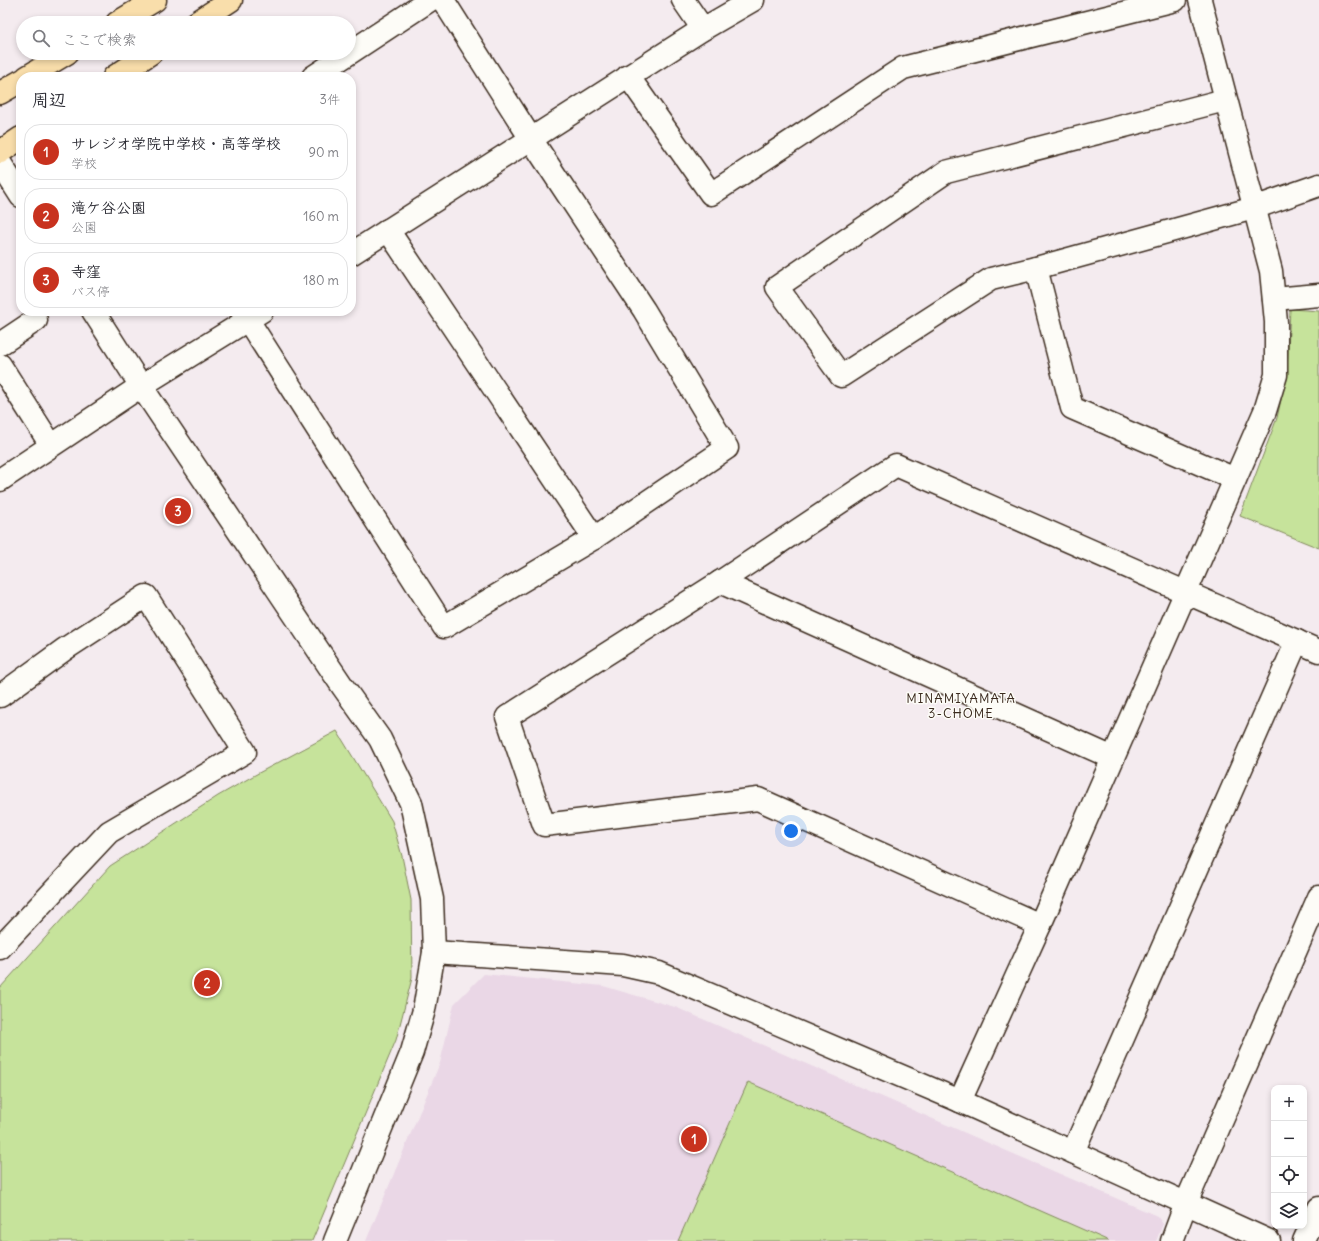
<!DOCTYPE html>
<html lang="ja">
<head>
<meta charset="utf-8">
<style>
	:root { --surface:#fff; --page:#f2f2f3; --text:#2b2b33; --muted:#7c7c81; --line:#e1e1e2; --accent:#c8321e }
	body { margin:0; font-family:Delius,"Klee One",sans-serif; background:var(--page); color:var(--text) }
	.controls { position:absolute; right:12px; bottom:12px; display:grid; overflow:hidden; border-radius:8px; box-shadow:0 2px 6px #0003 }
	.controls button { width:36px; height:36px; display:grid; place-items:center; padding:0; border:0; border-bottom:1px solid var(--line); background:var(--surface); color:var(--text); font:20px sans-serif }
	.you { position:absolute; left:791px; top:831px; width:14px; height:14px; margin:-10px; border:3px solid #fff; border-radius:50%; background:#1a73e8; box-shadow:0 0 0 6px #1a73e833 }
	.badge { display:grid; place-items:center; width:26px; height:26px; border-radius:50%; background:var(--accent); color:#fff; font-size:13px; font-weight:700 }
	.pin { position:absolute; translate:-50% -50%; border:2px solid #fff; box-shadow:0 1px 4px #0006 }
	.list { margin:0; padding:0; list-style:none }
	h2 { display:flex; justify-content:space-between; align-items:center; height:52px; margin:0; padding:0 16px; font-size:17px }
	h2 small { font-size:13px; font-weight:400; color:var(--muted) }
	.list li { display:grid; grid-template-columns:26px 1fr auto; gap:12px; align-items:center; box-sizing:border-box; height:56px; margin:0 8px 8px; padding:0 8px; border:1px solid var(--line); border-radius:16px }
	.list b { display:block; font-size:15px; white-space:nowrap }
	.list p { margin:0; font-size:13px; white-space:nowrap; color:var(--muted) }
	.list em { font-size:13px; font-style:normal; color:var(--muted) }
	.icon { flex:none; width:22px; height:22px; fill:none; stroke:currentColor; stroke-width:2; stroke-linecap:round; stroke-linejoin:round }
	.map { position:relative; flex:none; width:1319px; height:1241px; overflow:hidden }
	.search { position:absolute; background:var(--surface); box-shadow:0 2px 6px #0003; left:16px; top:16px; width:340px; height:44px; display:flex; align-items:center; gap:10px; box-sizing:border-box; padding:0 14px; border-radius:22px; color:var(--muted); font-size:15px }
	.panel { position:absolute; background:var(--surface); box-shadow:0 2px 6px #0003; left:16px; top:72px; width:340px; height:244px; border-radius:16px }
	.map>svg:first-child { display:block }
	.built { fill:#ead7e6 }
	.green { fill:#c6e39b; stroke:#80865c }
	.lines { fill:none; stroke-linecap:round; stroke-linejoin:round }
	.minor-casing { stroke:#3b2a1e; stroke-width:25 }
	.major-casing { stroke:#3b2a1e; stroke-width:25 }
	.minor { stroke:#fdfcf7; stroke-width:22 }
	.major { stroke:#f9deab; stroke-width:22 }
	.labels { text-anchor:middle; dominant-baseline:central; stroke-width:3; stroke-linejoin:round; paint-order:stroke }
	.neighbourhood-label { font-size:13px; letter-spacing:1px; fill:#3b2a1e; stroke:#fdfcf7 }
</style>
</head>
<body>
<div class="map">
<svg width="1319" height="1241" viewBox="0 0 1319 1241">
	<rect width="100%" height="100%" fill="#f4ebef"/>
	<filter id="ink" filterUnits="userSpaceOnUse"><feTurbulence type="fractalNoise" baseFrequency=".025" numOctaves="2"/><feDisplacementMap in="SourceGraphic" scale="8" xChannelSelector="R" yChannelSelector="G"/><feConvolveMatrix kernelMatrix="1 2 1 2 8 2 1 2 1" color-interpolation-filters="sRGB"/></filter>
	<g filter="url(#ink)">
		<polygon class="built" points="484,974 603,986 675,1007 1157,1216 1163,1224 1156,1241 366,1241 440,1063 454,1004"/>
		<g class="green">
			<polygon points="1290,309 1319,311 1319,548 1240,516 1277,418 1287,372"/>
			<polygon points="337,731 392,821 402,856 411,900 412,978 396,1040 312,1241 0,1241 0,988 110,866 218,796 253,776"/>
			<polygon points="748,1082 1109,1241 678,1241"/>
		</g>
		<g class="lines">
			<defs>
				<g id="minor">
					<polyline points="683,0 703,29"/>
					<polyline points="628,76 711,194 903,68 1175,0"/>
					<polyline points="313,77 430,0"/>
					<polyline points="1225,100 946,172 777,287 841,376 991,279 1036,268 1254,208 1319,185"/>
					<polyline points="0,163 21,196"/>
					<polyline points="388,230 594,538"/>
					<polyline points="351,254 703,29 753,0"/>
					<polyline points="1036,268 1072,408 1235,479"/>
					<polyline points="1274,299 1319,295"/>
					<polyline points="93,311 141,386 343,687 380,739 411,803 432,899 434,952 424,1010 412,1052 335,1241"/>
					<polyline points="242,311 444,627 594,538 727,448 644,310 531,139 443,0"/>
					<polyline points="0,344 36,320"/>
					<polyline points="0,365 51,445"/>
					<polyline points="0,480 141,386 262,311"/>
					<polyline points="720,582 1113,758"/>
					<polyline points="0,696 65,649 146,596 245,752 109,832 0,948"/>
					<polyline points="1040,925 758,799 544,825 507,717 720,582 896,465 1319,651"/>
					<polyline points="434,952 623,965 659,973 960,1101 1269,1241"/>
					<polyline points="960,1101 1040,925 1265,411 1276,375 1276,322 1271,271 1200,0"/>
					<polyline points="1073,1152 1297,641"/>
					<polyline points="1172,1241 1186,1203 1319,897"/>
					<polyline points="1304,1241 1319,1208"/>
				</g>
				<g id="major">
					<polyline points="117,23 155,0"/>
					<polyline points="196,23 231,0"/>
					<polyline points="27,77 67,53"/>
					<polyline points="114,77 151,53"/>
					<polyline points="0,93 21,81"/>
					<polyline points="0,152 21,138"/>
				</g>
			</defs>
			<use href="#minor" class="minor-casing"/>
			<use href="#major" class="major-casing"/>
			<use href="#minor" class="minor"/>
			<use href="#major" class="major"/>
		</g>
	</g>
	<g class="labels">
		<g class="neighbourhood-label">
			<text x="961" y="698">MINAMIYAMATA<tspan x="961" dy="15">3-CHOME</tspan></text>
		</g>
	</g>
</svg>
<div class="controls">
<button>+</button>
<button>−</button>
<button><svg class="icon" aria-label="locate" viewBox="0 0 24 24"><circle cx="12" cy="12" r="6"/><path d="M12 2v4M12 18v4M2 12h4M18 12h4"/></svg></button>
<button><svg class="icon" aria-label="layers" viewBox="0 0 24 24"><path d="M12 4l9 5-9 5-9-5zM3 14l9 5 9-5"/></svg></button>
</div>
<div class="you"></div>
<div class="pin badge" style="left:694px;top:1139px">1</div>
<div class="pin badge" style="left:207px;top:983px">2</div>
<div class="pin badge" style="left:178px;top:511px">3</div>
<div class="search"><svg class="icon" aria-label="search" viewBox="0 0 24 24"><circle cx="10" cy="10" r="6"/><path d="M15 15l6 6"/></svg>ここで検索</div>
<section class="panel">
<h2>周辺<small>3件</small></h2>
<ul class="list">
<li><span class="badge">1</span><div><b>サレジオ学院中学校・高等学校</b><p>学校</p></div><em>90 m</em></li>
<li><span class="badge">2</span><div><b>滝ケ谷公園</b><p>公園</p></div><em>160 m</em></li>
<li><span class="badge">3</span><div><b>寺窪</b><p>バス停</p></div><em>180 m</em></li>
</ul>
</section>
</div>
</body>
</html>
